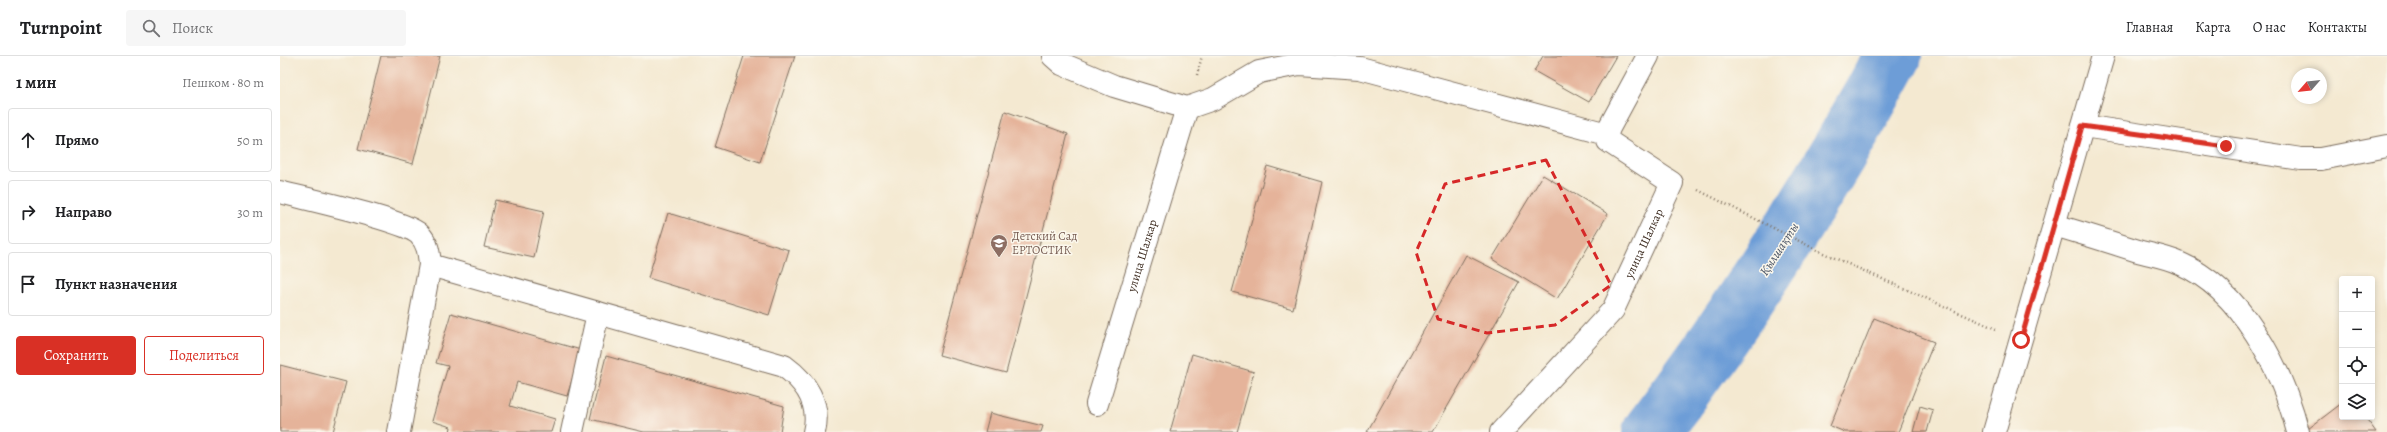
<!DOCTYPE html>
<html lang="ru">
<head>
<meta charset="utf-8">
<style>
	:root { --surface:#fff; --page:#f6f6f6; --text:#202124; --muted:#757577; --line:#e0e0e0; --accent:#d93025 }
	body { margin:0; font-family:Alegreya,serif; background:var(--page); color:var(--text) }
	.controls { position:absolute; right:12px; bottom:12px; display:grid; overflow:hidden; border-radius:4px; box-shadow:0 2px 6px #0003 }
	.controls button { width:36px; height:36px; display:grid; place-items:center; padding:0; border:0; border-bottom:1px solid var(--line); background:var(--surface); color:var(--text); font:20px sans-serif }
	.compass { position:absolute; left:2011px; top:12px; width:36px; height:36px; border-radius:50%; background:var(--surface); box-shadow:0 2px 6px #0003; rotate:242deg }
	.stop { position:absolute; width:12px; height:12px; margin:-9px; border:3px solid #d93025; border-radius:50%; background:#fff }
	.stop.end { background:#d93025; border-color:#fff; box-shadow:0 1px 4px #0008 }
	.list { margin:0; padding:0; list-style:none }
	h2 { display:flex; justify-content:space-between; align-items:center; height:52px; margin:0; padding:0 16px; font-size:17px }
	h2 small { font-size:13px; font-weight:400; color:var(--muted) }
	.list li { display:grid; grid-template-columns:26px 1fr auto; gap:12px; align-items:center; box-sizing:border-box; height:64px; margin:0 8px 8px; padding:0 8px; border:1px solid var(--line); border-radius:4px }
	.list b { display:block; font-size:15px; white-space:nowrap }
	.list em { font-size:13px; font-style:normal; color:var(--muted) }
	.actions { display:flex; gap:8px; padding:12px 16px }
	.actions a { flex:1; padding:9px 0; border:1px solid var(--accent); border-radius:4px; text-align:center; font-size:14px; color:var(--accent) }
	.actions .main { background:var(--accent); color:#fff }
	.icon { flex:none; width:22px; height:22px; fill:none; stroke:currentColor; stroke-width:2; stroke-linecap:round; stroke-linejoin:round }
	.map { position:relative; flex:none; width:2107px; height:376px; overflow:hidden }
	header { display:flex; align-items:center; gap:24px; box-sizing:border-box; height:56px; padding:0 20px; background:var(--surface); border-bottom:1px solid var(--line) }
	header strong { font-size:19px }
	nav { display:flex; gap:22px; margin-inline-start:auto; font-size:14px }
	.search { width:280px; height:36px; background:var(--page); display:flex; align-items:center; gap:10px; box-sizing:border-box; padding:0 14px; border-radius:4px; color:var(--muted); font-size:15px }
	main { display:flex }
	aside { flex:1; background:var(--surface) }
	.map>svg:first-child { display:block }
	.lines { fill:none; stroke-linecap:round; stroke-linejoin:round }
	.river { stroke:#6d9dd7; stroke-width:58 }
	.building { fill:#e5b39a }
	.minor-casing { stroke:#7c6d5d; stroke-width:24 }
	.path { stroke:#7c6d5d; stroke-width:2.5; stroke-dasharray:1 3; stroke-linecap:butt }
	.minor { stroke:#fff; stroke-width:22 }
	.route { stroke:#d93025; stroke-width:5 }
	.marked { fill:none; stroke:#d62828; stroke-width:3; stroke-dasharray:8 5; stroke-linejoin:round }
	.labels { text-anchor:middle; dominant-baseline:central; stroke-width:3; stroke-linejoin:round; paint-order:stroke }
	.education-label { font-size:12px; fill:#785e54; stroke:#fbf7ec; text-anchor:start }
	.street-label { font-size:12px; fill:#3b2a1e; stroke:#fbf7ec }
	.water-label { font-size:13px; font-style:italic; fill:#4f5868; stroke:#fbf7ec }
</style>
</head>
<body>
<header>
<strong>Turnpoint</strong>
<div class="search"><svg class="icon" aria-label="search" viewBox="0 0 24 24"><circle cx="10" cy="10" r="6"/><path d="M15 15l6 6"/></svg>Поиск</div>
<nav><a>Главная</a><a>Карта</a><a>О нас</a><a>Контакты</a></nav>
</header>
<main>
<aside>
<h2>1 мин<small>Пешком · 80 m</small></h2>
<ul class="list">
<li><svg class="icon" aria-label="ahead" viewBox="0 0 24 24"><path d="M12 20V5M6 11l6-6 6 6"/></svg><div><b>Прямо</b></div><em>50 m</em></li>
<li><svg class="icon" aria-label="right" viewBox="0 0 24 24"><path d="M7 20v-9h11M14 6l5 5-5 5"/></svg><div><b>Направо</b></div><em>30 m</em></li>
<li><svg class="icon" aria-label="arrive" viewBox="0 0 24 24"><path d="M6 21V4h12l-3 4 3 4H6"/></svg><div><b>Пункт назначения</b></div></li>
</ul>
<div class="actions"><a class="main">Сохранить</a><a>Поделиться</a></div>
</aside>
<div class="map">
<svg width="2107" height="376" viewBox="0 0 2107 376">
	<rect width="100%" height="100%" fill="#fbf7ec"/>
	<filter id="ink" filterUnits="userSpaceOnUse"><feTurbulence type="fractalNoise" baseFrequency=".025" numOctaves="2"/><feDisplacementMap in="SourceGraphic" scale="8" xChannelSelector="R" yChannelSelector="G"/><feConvolveMatrix kernelMatrix="1 2 1 2 8 2 1 2 1" color-interpolation-filters="sRGB"/></filter>
	<filter id="wash" filterUnits="userSpaceOnUse"><feTurbulence type="fractalNoise" baseFrequency=".012" numOctaves="4" result="noise"/><feDisplacementMap in="SourceGraphic" scale="16" xChannelSelector="R" yChannelSelector="G"/><feGaussianBlur stdDeviation="0.9" result="paint"/><feColorMatrix in="noise" values="0 0 0 0 0 0 0 0 0 0 0 0 0 0 0 0 0 1.4 0 .05"/><feComposite in="paint" operator="in"/></filter>
	<g filter="url(#wash)">
		<rect width="100%" height="100%" fill="#f4e9d1"/>
		<g class="lines">
			<path class="river" d="M1371,376C1461,257 1542,132 1613,0"/>
		</g>
		<g id="blocks">
			<g class="building">
				<polygon points="101,0 160,0 133,108 78,93"/>
				<polygon points="464,0 515,0 480,106 435,91"/>
				<polygon points="1263,0 1336,0 1309,46 1254,15"/>
				<polygon points="725,55 788,78 726,317 659,299"/>
				<polygon points="987,110 1042,126 1013,253 952,236"/>
				<polygon points="1263,119 1328,158 1277,243 1212,203"/>
				<polygon points="215,144 264,155 254,202 204,191"/>
				<polygon points="388,157 509,194 489,259 368,222"/>
				<polygon points="1186,199 1239,226 1153,376 1087,376"/>
				<polygon points="171,257 301,294 287,340 237,326 230,350 275,363 271,376 170,376 171,371 152,365 168,310 156,307"/>
				<polygon points="1594,262 1654,286 1618,376 1565,376 1550,370"/>
				<polygon points="912,298 974,316 957,376 890,376"/>
				<polygon points="326,300 504,350 500,376 364,376 310,363"/>
				<polygon points="0,309 66,326 53,376 0,376"/>
				<polygon points="2062,347 2062,361 2085,361 2096,376 2024,376"/>
				<polygon points="1640,350 1653,354 1647,376 1633,376"/>
				<polygon points="710,357 763,370 761,376 705,376"/>
			</g>
		</g>
	</g>
	<g filter="url(#ink)">
		<use href="#blocks" fill-opacity="0" stroke="#7c6d5d" stroke-width="1"/>
		<g class="lines">
			<defs>
				<g id="minor">
					<polyline points="773,0 782,8 834,30 907,52 933,43 979,16 1019,8 1080,12 1327,78"/>
					<polyline points="1803,70 2021,103 2041,103 2107,90"/>
					<path d="M0,136C26,143 124,164 139,178C148,187 149,197 150,209L119,376"/>
					<path d="M1774,169C1802,177 1830,186 1858,195C1872,199 1886,201 1899,207C1962,234 2002,313 2018,376"/>
					<path d="M150,209L504,310C526,326 541,348 534,376"/>
					<path id="s1" d="M817,348L907,52"/>
					<polyline points="292,376 318,257"/>
					<path id="s2" d="M1221,376L1333,254L1392,127L1328,85L1327,78L1329,72L1368,0"/>
					<polyline points="1714,376 1823,0"/>
				</g>
			</defs>
			<use href="#minor" class="minor-casing"/>
			<g class="path">
				<polyline points="917,19 922,0"/>
				<polyline points="1418,134 1541,196 1716,273"/>
			</g>
			<use href="#minor" class="minor"/>
		</g>
	</g>
	<g class="lines" filter="url(#ink)">
		<polyline class="route" points="1741,284 1802,70 1946,90"/>
	</g>
	<path class="marked" d="M1266,104L1331,229L1275,269L1207,277L1158,263L1136,196L1165,128Z"/>
	<defs>
		<symbol id="school-pin" viewBox="-11 -11 22 30"><path d="M0 17L-7.5 6A9.5 9.5 0 1 1 7.5 6Z" fill="#8d6e63" stroke="#fbf7ec"/><path d="M0-5L7-2L0 1L-7-2ZM-4 1L0 2.5L4 1V4Q0 6-4 4Z" fill="#fff"/></symbol>
	</defs>
	<g fill-rule="evenodd">
		<use href="#school-pin" x="709" y="177" width="20" height="27"/>
	</g>
	<g class="labels">
		<g class="education-label">
			<text x="732" y="180">Детский Сад<tspan x="732" dy="14">ЕРТОСТИК</tspan></text>
		</g>
		<g class="street-label">
			<text stroke="none"><textPath href="#s2" startOffset="239">улица Шалкар</textPath></text>
			<text stroke="none"><textPath href="#s1" startOffset="155">улица Шалкар</textPath></text>
		</g>
		<g class="water-label">
			<text transform="translate(1499 193) rotate(-57)">Қылшақты</text>
		</g>
	</g>
</svg>
<div class="controls">
<button>+</button>
<button>−</button>
<button><svg class="icon" aria-label="locate" viewBox="0 0 24 24"><circle cx="12" cy="12" r="6"/><path d="M12 2v4M12 18v4M2 12h4M18 12h4"/></svg></button>
<button><svg class="icon" aria-label="layers" viewBox="0 0 24 24"><path d="M12 4l9 5-9 5-9-5zM3 14l9 5 9-5"/></svg></button>
</div>
<svg class="compass" viewBox="-18 -18 36 36"><path d="M0-13l5 13h-10z" fill="#e53935"/><path d="M0 13l5-13h-10z" fill="#757577"/></svg>
<div class="stop" style="left:1741px;top:284px"></div>
<div class="stop end" style="left:1946px;top:90px"></div>
</div>
</main>
</body>
</html>
